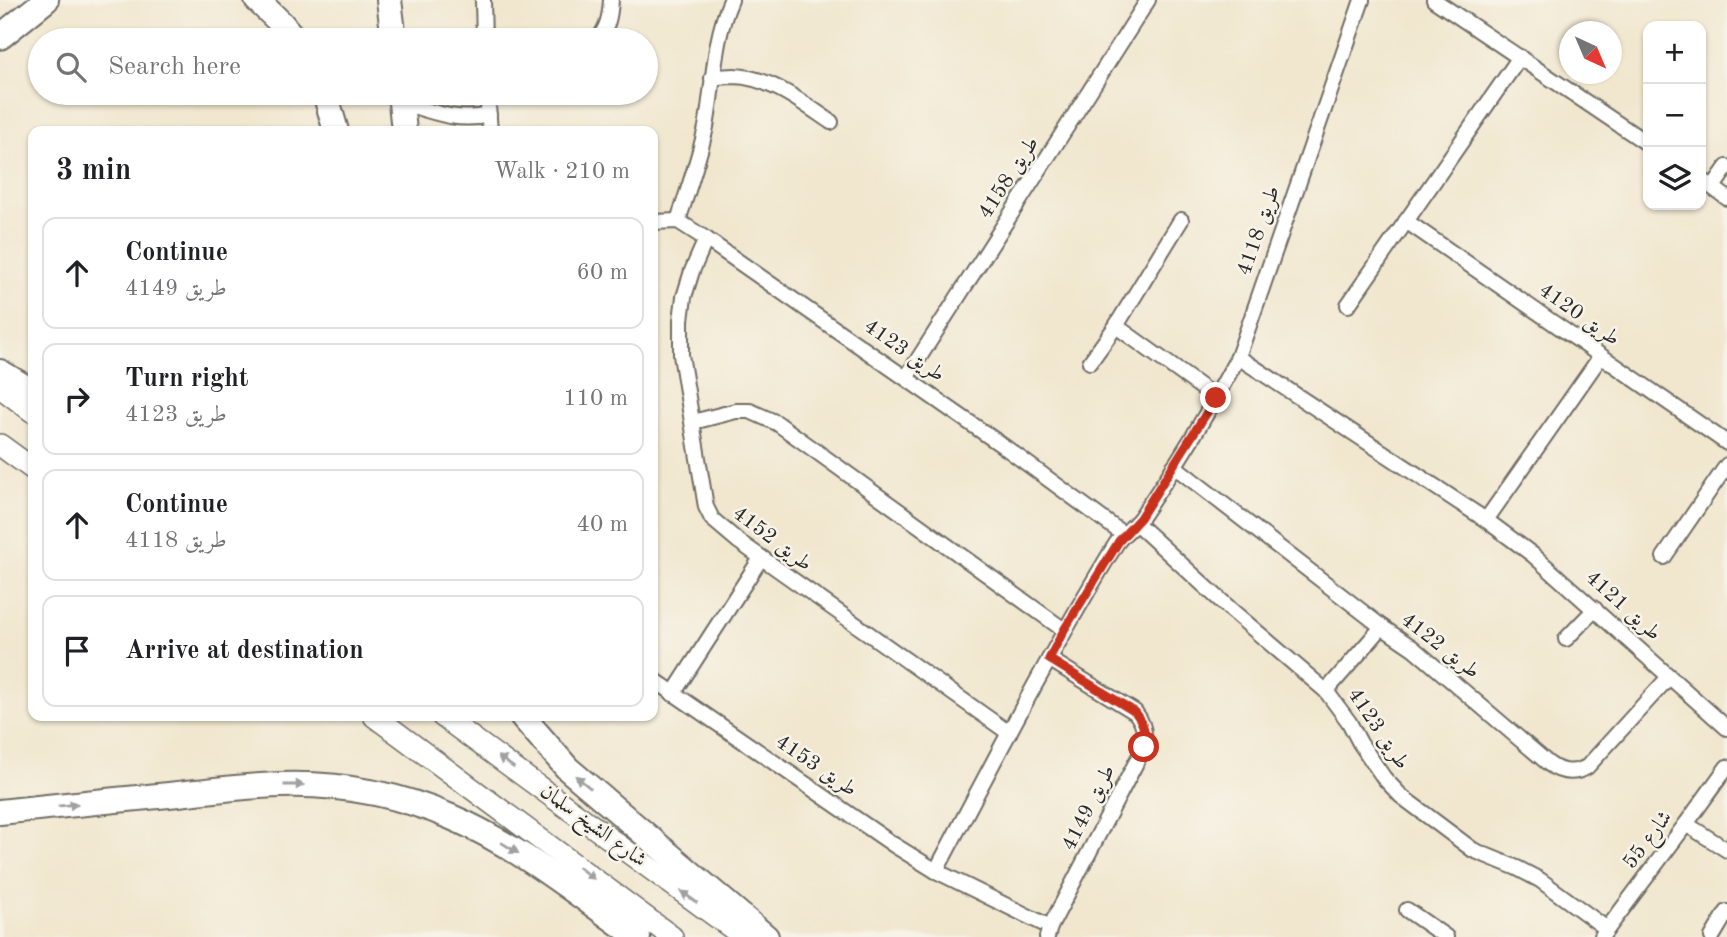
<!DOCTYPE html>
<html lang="en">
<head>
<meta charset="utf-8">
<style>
	:root { --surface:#fff; --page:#f6f6f6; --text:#202124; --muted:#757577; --line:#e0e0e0 }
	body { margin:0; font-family:"Old Standard TT",Amiri,serif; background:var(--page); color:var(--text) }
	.controls { position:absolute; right:21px; top:21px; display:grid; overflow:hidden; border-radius:14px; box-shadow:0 2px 5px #0004 }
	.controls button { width:63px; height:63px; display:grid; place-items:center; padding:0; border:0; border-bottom:2px solid var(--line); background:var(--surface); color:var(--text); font:35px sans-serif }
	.compass { position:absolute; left:1559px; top:21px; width:63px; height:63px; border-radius:50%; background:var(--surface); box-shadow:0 2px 5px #0004; rotate:136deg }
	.stop { position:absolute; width:21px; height:21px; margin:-16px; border:5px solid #c8321e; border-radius:50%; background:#fff }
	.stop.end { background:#c8321e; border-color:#fff; box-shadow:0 2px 7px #0008 }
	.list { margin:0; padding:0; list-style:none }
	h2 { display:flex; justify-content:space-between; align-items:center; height:91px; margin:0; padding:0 28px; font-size:30px }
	h2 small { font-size:23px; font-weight:400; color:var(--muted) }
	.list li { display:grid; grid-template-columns:46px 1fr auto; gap:21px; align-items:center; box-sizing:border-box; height:112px; margin:0 14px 14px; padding:0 14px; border:2px solid var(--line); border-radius:14px }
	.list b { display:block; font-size:26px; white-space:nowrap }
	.list p { margin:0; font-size:23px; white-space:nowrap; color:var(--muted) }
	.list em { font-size:23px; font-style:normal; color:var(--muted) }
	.icon { flex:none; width:38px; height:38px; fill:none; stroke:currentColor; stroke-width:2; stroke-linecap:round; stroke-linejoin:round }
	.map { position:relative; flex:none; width:1727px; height:937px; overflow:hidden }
	.search { position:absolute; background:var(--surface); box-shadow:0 2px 5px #0004; left:28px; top:28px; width:630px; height:77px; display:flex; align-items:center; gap:18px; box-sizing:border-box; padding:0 24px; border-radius:38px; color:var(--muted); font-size:26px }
	.panel { position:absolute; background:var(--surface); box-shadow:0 2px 5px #0004; left:28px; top:126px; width:630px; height:595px; border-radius:14px }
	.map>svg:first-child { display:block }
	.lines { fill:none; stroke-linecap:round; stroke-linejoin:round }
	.minor-casing { stroke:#706d64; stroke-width:18 }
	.primary-casing { stroke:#706d64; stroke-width:24 }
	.motorway-casing { stroke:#706d64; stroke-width:28 }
	.minor { stroke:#fff; stroke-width:14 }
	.primary { stroke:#fff; stroke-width:21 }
	.motorway { stroke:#fff; stroke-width:24 }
	.oneway { fill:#a0a0a0 }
	.route { stroke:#c8321e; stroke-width:9 }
	.labels { text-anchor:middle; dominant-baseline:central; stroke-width:5; stroke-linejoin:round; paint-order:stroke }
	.street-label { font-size:21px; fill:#2b2b2b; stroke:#f7f3e8 }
</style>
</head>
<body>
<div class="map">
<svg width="1727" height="937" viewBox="0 0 1727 937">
	<rect width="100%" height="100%" fill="#f7f3e8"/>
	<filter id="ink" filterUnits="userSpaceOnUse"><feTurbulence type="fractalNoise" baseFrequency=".0143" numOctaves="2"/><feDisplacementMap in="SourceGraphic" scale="14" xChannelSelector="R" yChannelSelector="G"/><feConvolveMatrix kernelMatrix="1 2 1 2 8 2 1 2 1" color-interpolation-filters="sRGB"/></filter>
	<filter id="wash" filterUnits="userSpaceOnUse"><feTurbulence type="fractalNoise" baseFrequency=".00686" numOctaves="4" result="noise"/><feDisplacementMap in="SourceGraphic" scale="28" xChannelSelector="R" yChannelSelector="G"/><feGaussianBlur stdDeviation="1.57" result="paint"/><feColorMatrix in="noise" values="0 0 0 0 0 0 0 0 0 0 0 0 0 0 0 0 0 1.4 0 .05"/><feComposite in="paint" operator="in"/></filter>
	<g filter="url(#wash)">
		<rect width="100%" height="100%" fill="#f1e7cf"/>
	</g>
	<g filter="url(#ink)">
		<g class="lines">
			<defs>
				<g id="minor">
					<polyline points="483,0 484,40"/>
					<polyline points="1434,0 1648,144"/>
					<path d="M597,40C608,28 610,16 611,0"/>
					<path d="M712,78C719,77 727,76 734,76C770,77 803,103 831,122"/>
					<polyline points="487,93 490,131"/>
					<path d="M401,102C430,111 458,123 489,115"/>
					<polyline points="1701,179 1727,198"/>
					<polyline points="1713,187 1727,167"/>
					<path d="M678,221C688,190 699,159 706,127C714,84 713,41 731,0"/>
					<polyline points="1406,221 1727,443"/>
					<polyline points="653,222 678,221 706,239 1006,448 1123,534"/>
					<polyline points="706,239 692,271 684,297 681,320 681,355 706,507 712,519 738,541 1009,733"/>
					<polyline points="1348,305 1520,57"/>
					<polyline points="1116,326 1216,398"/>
					<polyline points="1238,357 1486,520 1533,555 1727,728"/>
					<polyline points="1090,362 1116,326 1181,220"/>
					<polyline points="906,378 1148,0"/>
					<polyline points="693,422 736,411 750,411 777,423 1064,630"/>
					<path d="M1174,466L1382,627L1413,648L1549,764C1561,773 1574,774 1587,767L1669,677"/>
					<polyline points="1486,520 1601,356"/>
					<polyline points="1136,523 1230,609 1326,691 1349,722 1360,743 1384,778 1401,796 1473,850 1517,868 1540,880 1607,929"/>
					<polyline points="1664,557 1727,465"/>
					<polyline points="1566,639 1595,609"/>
					<polyline points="653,679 894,845 936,871 1050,927"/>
					<polyline points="1326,691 1382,627"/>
					<polyline points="673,694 761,558"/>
					<polyline points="1686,824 1727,850"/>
					<path d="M936,871C994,761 1051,650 1116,544C1123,533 1134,527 1141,517C1176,466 1209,412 1238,357L1362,0"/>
					<polyline points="1407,910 1446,937"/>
					<polyline points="1602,936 1686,824 1727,767"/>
					<path d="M1047,937L1050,927L1140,755C1147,739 1146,726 1135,712L1049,659"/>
					<polyline points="1712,937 1727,912"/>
				</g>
				<g id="primary">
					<polyline points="0,387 33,412"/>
					<polyline points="0,445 33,469"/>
					<polyline points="374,716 672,937"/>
					<polyline points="442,716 744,937"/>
				</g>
				<g id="motorway">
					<polyline points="257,0 281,23 295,40"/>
					<polyline points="389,0 394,40"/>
					<polyline points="0,37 46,0"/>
					<polyline points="325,93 336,131"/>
					<polyline points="400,93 404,131"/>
					<polyline points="0,372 33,392"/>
					<polyline points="522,716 568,769 766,937"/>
					<path d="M0,812C56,806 113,800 169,795C206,791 243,786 280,785C339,783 397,794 451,817C519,846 578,895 638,937"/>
				</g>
			</defs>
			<use href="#minor" class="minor-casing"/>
			<use href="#primary" class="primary-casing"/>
			<use href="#motorway" class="motorway-casing"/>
			<use href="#minor" class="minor"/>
			<use href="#primary" class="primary"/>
			<use href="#motorway" class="motorway"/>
		</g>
		<defs><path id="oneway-solid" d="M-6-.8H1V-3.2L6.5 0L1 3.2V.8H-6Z" transform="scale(1.75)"/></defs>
		<g class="oneway">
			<use href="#oneway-solid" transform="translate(506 762) rotate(-144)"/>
			<use href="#oneway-solid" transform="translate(583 782) rotate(-140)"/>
			<use href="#oneway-solid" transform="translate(294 785)"/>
			<use href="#oneway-solid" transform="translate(68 805) rotate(-6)"/>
			<use href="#oneway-solid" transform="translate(510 848) rotate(32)"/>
			<use href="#oneway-solid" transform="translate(586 873) rotate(37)"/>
			<use href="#oneway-solid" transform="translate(689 897) rotate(-144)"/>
		</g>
	</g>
	<g class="lines" filter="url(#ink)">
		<path class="route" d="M1144,747C1146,733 1144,723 1135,712L1049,659L1064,630L1119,541L1140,518L1216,398"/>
	</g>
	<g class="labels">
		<g class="street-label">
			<text transform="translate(1009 178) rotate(-57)">طريق 4158</text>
			<text transform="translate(1259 231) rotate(-71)">طريق 4118</text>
			<text transform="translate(1579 315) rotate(35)">طريق 4120</text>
			<text transform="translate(904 351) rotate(35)">طريق 4123</text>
			<text transform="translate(772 539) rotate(37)">طريق 4152</text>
			<text transform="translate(1623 606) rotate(42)">طريق 4121</text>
			<text transform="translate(1440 646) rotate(38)">طريق 4122</text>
			<text transform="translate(1378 729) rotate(56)">طريق 4123</text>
			<text transform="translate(816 766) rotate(34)">طريق 4153</text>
			<text transform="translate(1089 808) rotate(-63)">طريق 4149</text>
			<text transform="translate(593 826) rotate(36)">شارع الشيخ سلمان</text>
			<text transform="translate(1648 840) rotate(-53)">شارع 55</text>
		</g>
	</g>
</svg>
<div class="controls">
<button>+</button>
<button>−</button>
<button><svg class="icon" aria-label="layers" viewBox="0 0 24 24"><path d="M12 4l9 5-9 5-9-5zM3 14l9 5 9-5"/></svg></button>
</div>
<svg class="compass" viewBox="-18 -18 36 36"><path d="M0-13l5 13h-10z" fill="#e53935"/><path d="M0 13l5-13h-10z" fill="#757577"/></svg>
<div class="stop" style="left:1144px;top:747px"></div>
<div class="stop end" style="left:1216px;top:398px"></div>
<div class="search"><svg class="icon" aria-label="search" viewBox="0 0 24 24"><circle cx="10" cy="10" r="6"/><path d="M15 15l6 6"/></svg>Search here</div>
<section class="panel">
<h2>3 min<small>Walk · 210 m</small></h2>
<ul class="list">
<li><svg class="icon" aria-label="ahead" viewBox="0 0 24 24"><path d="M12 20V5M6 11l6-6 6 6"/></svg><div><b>Continue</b><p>طريق 4149</p></div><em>60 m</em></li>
<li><svg class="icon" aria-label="right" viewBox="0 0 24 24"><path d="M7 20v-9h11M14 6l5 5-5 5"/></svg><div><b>Turn right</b><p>طريق 4123</p></div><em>110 m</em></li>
<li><svg class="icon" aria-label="ahead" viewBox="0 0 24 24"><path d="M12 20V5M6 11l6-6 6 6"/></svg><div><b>Continue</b><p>طريق 4118</p></div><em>40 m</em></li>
<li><svg class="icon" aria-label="arrive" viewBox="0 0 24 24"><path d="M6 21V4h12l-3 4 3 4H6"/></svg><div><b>Arrive at destination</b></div></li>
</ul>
</section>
</div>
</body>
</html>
